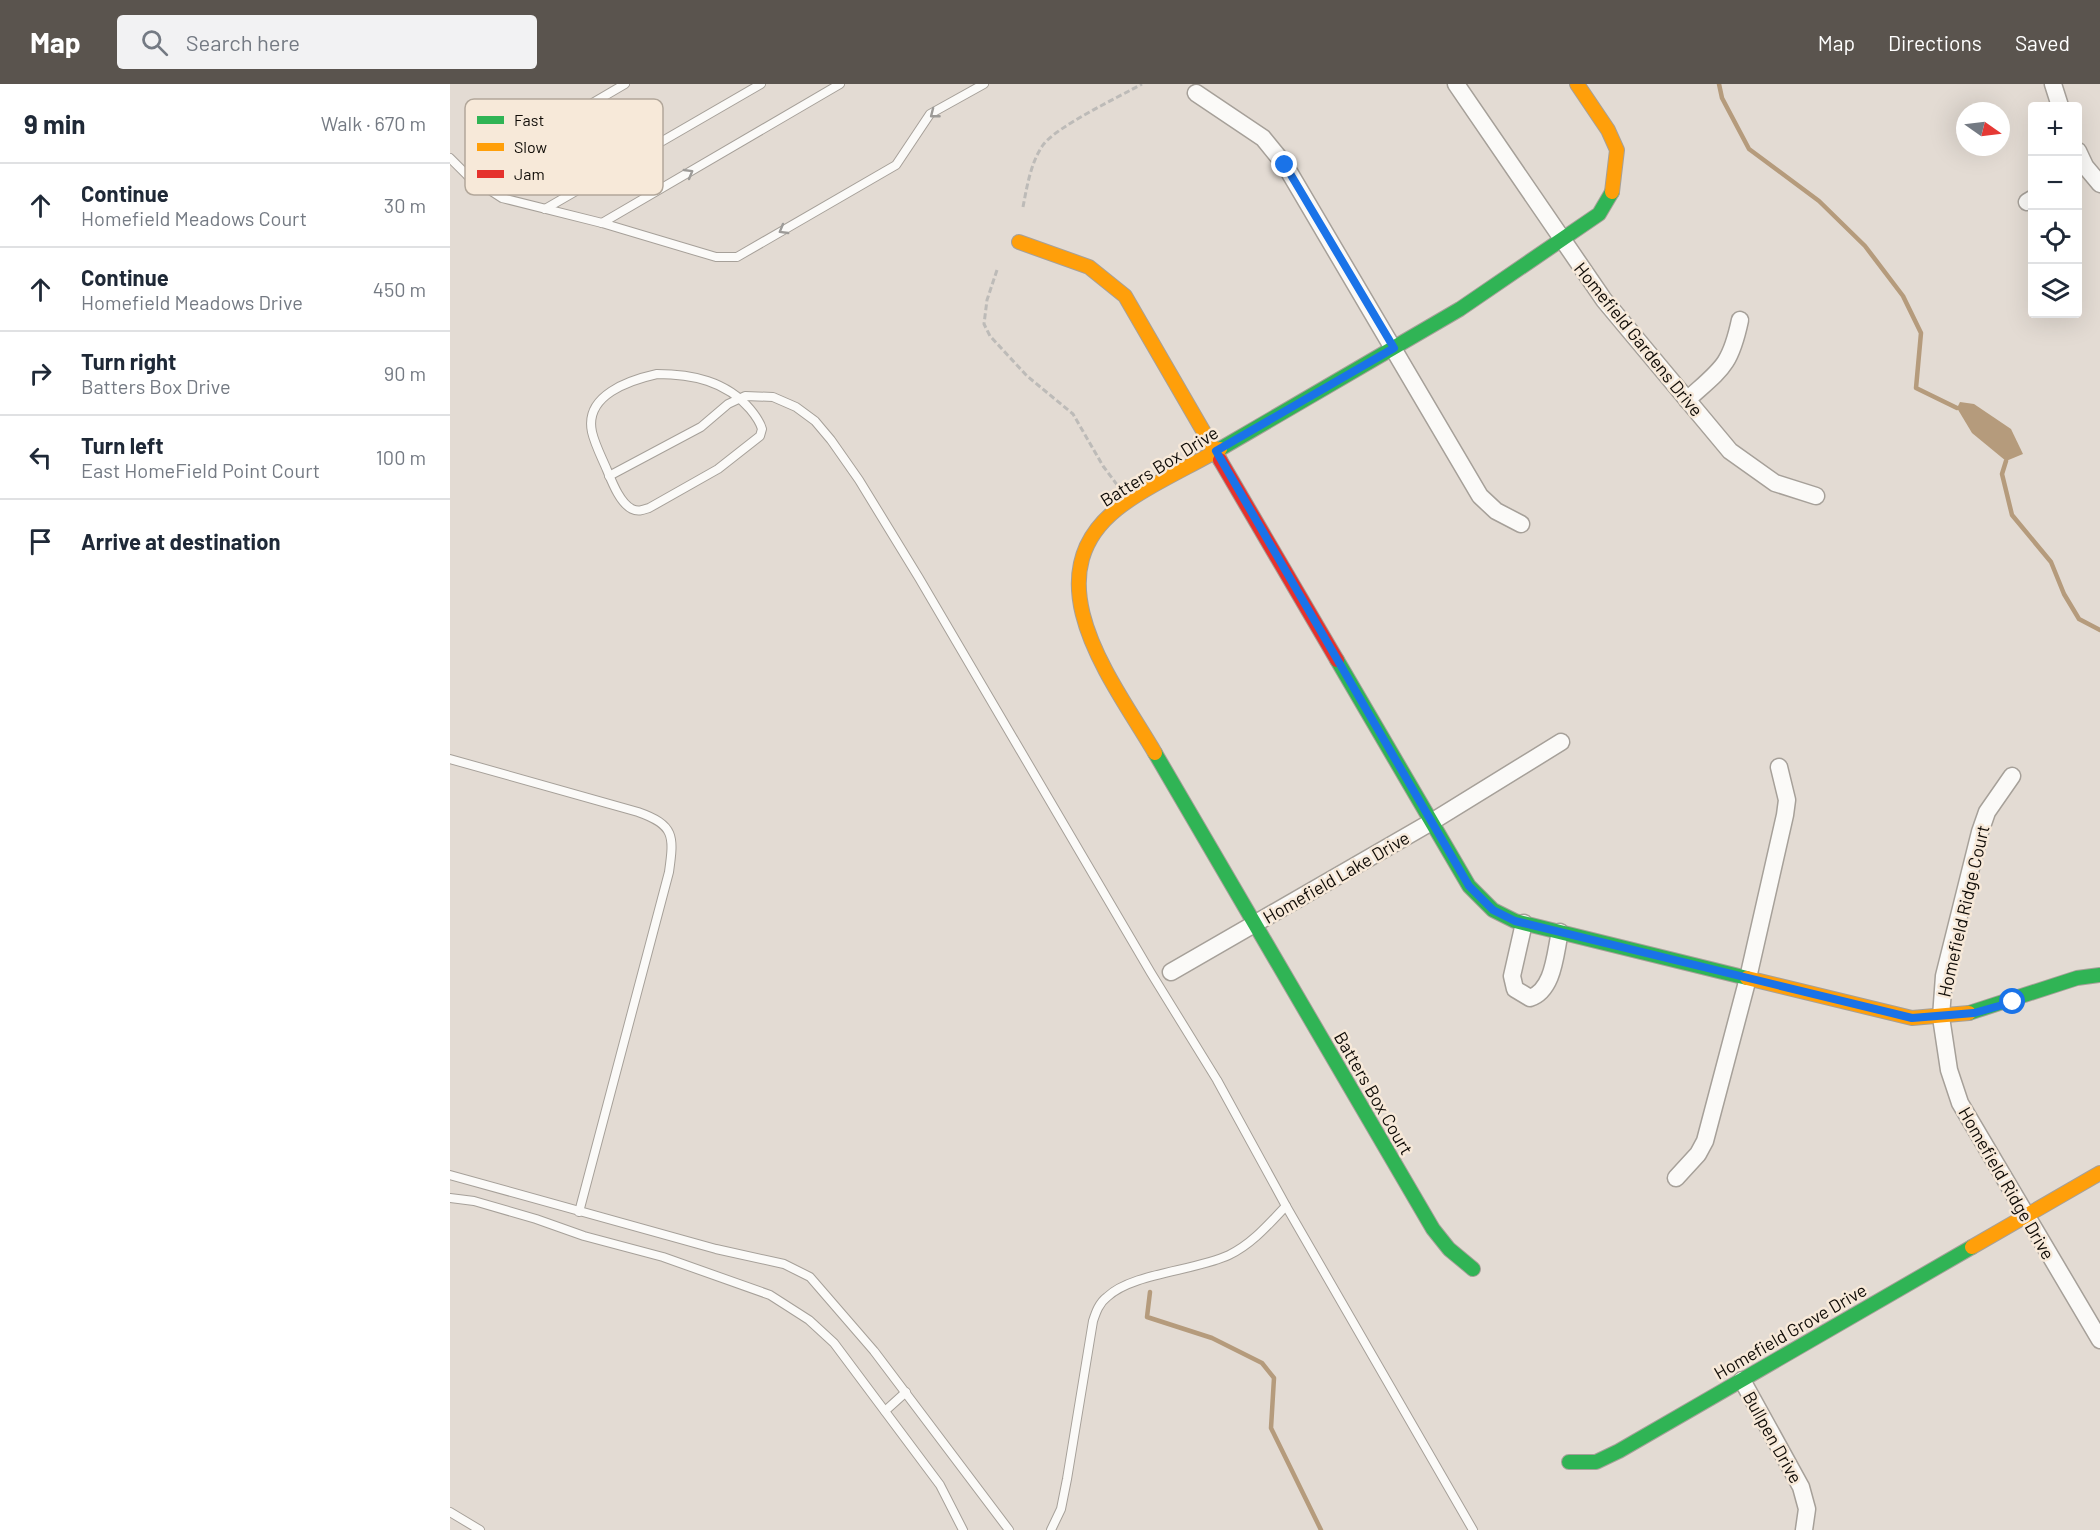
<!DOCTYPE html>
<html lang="en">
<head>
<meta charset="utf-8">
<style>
	:root { --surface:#fff; --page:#f2f2f3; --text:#1f2937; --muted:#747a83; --line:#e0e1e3; --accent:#5a544e }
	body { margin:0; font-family:Barlow,sans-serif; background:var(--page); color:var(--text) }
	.controls { position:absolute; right:18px; top:18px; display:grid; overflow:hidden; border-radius:6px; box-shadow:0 6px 24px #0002 }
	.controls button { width:54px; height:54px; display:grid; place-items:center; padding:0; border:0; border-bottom:2px solid var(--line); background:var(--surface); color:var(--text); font:30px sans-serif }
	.compass { position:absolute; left:1506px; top:18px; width:54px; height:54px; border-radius:50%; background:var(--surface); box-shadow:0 6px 24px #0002; rotate:104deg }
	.stop { position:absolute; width:18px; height:18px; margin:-14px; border:4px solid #1a73e8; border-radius:50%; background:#fff }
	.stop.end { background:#1a73e8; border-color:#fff; box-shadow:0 2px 6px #0008 }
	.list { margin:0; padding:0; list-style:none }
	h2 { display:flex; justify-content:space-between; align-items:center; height:78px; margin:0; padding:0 24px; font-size:26px }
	h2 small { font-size:20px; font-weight:400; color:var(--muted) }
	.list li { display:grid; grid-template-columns:39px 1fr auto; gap:18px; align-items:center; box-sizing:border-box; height:84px; padding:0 24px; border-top:2px solid var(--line) }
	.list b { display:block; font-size:22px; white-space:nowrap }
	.list p { margin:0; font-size:20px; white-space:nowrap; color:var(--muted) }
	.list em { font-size:20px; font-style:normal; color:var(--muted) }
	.icon { flex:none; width:33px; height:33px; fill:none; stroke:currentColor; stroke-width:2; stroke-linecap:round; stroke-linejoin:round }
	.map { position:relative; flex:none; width:1650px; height:1446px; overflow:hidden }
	header { display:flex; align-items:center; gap:36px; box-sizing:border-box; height:84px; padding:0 30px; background:var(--accent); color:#fff }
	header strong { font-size:28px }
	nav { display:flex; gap:33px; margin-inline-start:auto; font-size:21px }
	.search { width:420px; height:54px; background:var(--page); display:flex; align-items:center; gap:15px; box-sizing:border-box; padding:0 21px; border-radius:6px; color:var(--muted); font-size:22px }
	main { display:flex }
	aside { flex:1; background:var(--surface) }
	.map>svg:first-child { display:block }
	.water { fill:#b59b7c }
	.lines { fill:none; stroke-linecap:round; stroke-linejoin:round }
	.stream { stroke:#b59b7c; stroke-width:4.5 }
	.lane-casing { stroke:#a6a099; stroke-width:10 }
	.street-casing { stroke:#a6a099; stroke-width:19 }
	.fast-casing { stroke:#a6a099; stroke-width:16 }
	.slow-casing { stroke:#a6a099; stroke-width:16 }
	.jam-casing { stroke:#a6a099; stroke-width:16 }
	.path { stroke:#bdbbb8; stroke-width:3; stroke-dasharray:6 3; stroke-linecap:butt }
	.lane { stroke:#fbfaf8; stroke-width:8 }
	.street { stroke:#fbfaf8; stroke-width:16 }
	.fast { stroke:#30b455; stroke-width:14 }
	.slow { stroke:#ff9f0a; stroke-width:14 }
	.jam { stroke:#e5322d; stroke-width:14 }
	.oneway { stroke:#9d9b98 }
	.route { stroke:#1a73e8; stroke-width:8 }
	.labels { text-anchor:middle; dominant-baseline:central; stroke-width:5; stroke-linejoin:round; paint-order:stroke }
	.street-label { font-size:18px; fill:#100c07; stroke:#f7e9d9 }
	.key { fill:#f7e9d9; stroke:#b2a79a; stroke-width:1.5 }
	.key-label { font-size:16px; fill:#100c07 }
</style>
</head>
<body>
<header>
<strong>Map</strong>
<div class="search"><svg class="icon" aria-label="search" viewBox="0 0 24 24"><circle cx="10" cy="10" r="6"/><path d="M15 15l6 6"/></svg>Search here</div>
<nav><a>Map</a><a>Directions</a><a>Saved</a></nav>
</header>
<main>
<aside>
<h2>9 min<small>Walk · 670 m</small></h2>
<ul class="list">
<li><svg class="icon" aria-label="ahead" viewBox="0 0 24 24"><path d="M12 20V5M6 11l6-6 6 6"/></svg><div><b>Continue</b><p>Homefield Meadows Court</p></div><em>30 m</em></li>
<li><svg class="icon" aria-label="ahead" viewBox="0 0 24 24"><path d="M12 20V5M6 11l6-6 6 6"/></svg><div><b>Continue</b><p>Homefield Meadows Drive</p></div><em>450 m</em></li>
<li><svg class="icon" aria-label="right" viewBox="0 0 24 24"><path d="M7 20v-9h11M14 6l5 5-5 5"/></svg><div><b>Turn right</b><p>Batters Box Drive</p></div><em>90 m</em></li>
<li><svg class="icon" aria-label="left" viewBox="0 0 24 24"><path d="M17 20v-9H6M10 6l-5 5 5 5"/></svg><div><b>Turn left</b><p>East HomeField Point Court</p></div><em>100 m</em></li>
<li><svg class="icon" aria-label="arrive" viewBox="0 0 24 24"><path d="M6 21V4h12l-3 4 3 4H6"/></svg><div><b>Arrive at destination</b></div></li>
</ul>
</aside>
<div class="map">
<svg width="1650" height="1446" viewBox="0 0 1650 1446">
	<rect width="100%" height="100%" fill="#e3dbd3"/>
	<polygon class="water" points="1510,318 1524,320 1561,345 1573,370 1556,377 1522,349 1507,324"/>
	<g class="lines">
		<g class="stream">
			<polyline points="1269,0 1272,14 1299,65 1369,117 1415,162 1453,212 1471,249 1466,304 1507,324"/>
			<polyline points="1556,377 1552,390 1562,431 1601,478 1614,510 1629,535 1650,546"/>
			<polyline points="700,1208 697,1233 762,1254 812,1279 824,1294 821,1344 871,1446"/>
		</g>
		<defs>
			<g id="lane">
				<polyline points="0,74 18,92 52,114 152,139 266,173 287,173 446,81 480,30 534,0"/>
				<polyline points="18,92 175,0"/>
				<polyline points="95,125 311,0"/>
				<polyline points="152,139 390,0"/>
				<path d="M207,290C242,290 276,297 300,325C305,331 310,338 312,345L310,352L268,385L199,424C193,426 188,428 182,425C170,419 162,398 157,386C152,374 145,361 142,348C134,311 180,296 207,290Z"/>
				<polyline points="159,392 251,343 278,320 295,312 323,313 346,323 365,337 381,356 409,396 469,494 701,889 767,996 836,1122 1023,1446"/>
				<path d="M0,675L188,728C225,741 224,752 219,788L129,1128"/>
				<polyline points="0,1091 266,1165 334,1180 360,1193 424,1267 559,1446"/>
				<polyline points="0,1114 24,1117 86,1135 134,1152 213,1173 320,1211 359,1236 384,1259 490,1401 513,1446"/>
				<polyline points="435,1327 456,1308"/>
				<polyline points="0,1428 30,1446"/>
				<path d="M601,1446L611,1425L617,1395L643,1237C646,1228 649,1219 657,1213C682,1189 745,1187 779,1171C802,1160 819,1140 836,1122"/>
			</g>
			<g id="street">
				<polyline points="1006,0 1154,216 1280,367 1325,399 1366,412"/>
				<polyline points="1603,0 1610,22"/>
				<polyline points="746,9 813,54 835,81 1030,412 1046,427 1071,440"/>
				<polyline points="1628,67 1635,82 1650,100"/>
				<polyline points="1577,118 1582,115"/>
				<path d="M1237,316C1271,285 1280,283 1290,236"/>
				<polyline points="1562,692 1537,728 1530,748 1494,892 1491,933 1499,986 1510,1019 1650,1256"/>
				<path d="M1074,839L1062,892L1065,905L1080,914C1104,906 1105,869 1110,848"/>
				<polyline points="721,888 983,737 1111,658"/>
				<polyline points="1226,1094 1248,1070 1255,1057 1298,894 1335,731 1337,716 1329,683"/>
				<polyline points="1292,1296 1351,1403 1357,1425 1354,1446"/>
			</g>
			<g id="fast">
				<polyline points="770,365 1010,225 1149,130 1162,108"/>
				<polyline points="887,576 1019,802 1043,826 1065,837 1297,894"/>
				<polyline points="705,669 983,1145 999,1165 1023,1185"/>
				<polyline points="1519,929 1627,894 1650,891"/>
				<polyline points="1119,1378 1146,1378 1169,1367 1522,1163"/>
			</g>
			<g id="slow">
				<polyline points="1127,0 1158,46 1167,66 1162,108"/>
				<polyline points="569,158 639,183 675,212 770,376"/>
				<path d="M705,669C665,600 579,495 667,425C693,404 739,383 770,365"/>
				<polyline points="1297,894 1462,934 1519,929"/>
				<polyline points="1522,1163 1650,1089"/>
			</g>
			<polyline id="jam" points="770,376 887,576"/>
		</defs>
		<use href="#lane" class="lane-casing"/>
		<use href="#street" class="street-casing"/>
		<use href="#fast" class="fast-casing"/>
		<use href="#slow" class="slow-casing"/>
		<use href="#jam" class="jam-casing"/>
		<g class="path">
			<path d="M573,123C577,102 581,78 593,61C607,42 669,13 692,0"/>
			<polyline points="547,186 537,216 534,240 540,252 577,292 623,330 653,382 668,402"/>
		</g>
		<use href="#lane" class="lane"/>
		<use href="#street" class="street"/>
		<use href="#fast" class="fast"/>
		<use href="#slow" class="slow"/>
		<use href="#jam" class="jam"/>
	</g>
	<defs><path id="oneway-chevron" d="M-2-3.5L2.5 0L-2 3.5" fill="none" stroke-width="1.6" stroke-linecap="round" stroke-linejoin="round" transform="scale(1.5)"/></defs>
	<g class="oneway">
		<use href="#oneway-chevron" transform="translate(484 30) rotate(142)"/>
		<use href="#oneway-chevron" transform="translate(239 89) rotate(-30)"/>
		<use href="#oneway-chevron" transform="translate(333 146) rotate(150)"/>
	</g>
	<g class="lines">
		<polyline class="route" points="835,81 944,264 766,367 1019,802 1043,826 1065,837 1462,934 1524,929 1563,918"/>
	</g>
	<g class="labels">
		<g class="street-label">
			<text transform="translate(1189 255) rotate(51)">Homefield Gardens Drive</text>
			<text transform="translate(709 382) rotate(-32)">Batters Box Drive</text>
			<text transform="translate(886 793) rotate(-30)">Homefield Lake Drive</text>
			<text transform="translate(1513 827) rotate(-77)">Homefield Ridge Court</text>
			<text transform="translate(924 1009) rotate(60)">Batters Box Court</text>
			<text transform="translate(1557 1099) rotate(60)">Homefield Ridge Drive</text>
			<text transform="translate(1340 1247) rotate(-30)">Homefield Grove Drive</text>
			<text transform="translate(1323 1353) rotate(61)">Bullpen Drive</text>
		</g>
	</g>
	<rect x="15" y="15" width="198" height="96" rx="9" class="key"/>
	<rect x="27" y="32" width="27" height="8" fill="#30b455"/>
	<rect x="27" y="59" width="27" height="8" fill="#ff9f0a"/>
	<rect x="27" y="86" width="27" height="8" fill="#e5322d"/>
	<g class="key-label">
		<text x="64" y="42">Fast</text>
		<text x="64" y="69">Slow</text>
		<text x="64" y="96">Jam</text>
	</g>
</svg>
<div class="controls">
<button>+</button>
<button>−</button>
<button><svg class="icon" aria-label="locate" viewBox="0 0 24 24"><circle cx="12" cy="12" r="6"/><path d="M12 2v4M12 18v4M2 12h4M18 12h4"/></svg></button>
<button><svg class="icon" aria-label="layers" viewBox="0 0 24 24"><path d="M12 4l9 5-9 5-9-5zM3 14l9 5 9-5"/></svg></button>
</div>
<svg class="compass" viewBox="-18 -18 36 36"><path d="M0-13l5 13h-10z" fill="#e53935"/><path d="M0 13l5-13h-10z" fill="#747a83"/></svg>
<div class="stop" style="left:1563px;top:918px"></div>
<div class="stop end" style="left:835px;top:81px"></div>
</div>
</main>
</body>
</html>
